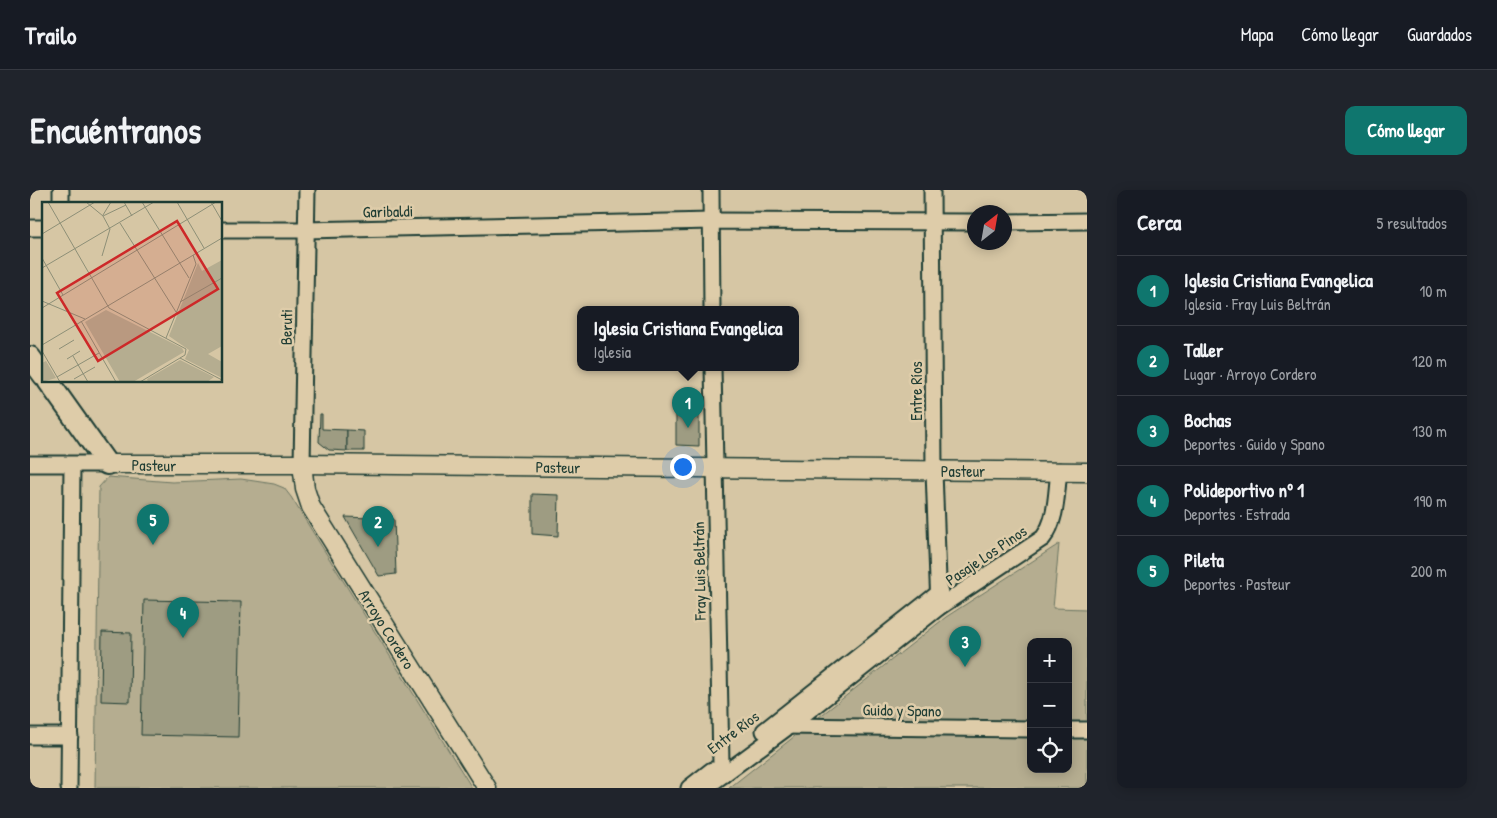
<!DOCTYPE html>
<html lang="es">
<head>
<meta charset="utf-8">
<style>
	:root { --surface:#171b24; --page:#20242c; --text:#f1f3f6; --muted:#9ea1a6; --line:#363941; --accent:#0f766e }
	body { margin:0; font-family:"Patrick Hand",sans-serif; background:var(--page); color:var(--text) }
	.controls { position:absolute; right:15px; bottom:15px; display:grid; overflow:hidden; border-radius:10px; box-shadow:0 2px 12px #0003 }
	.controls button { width:45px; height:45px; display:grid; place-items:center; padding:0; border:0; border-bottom:1px solid var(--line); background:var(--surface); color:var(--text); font:25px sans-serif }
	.compass { position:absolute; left:937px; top:15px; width:45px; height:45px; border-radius:50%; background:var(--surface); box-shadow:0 2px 12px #0003; rotate:31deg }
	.you { position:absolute; left:652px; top:276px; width:18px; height:18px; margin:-12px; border:4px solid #fff; border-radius:50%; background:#1a73e8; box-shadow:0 0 0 8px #1a73e833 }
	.badge { display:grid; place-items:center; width:32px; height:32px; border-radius:50%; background:var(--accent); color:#fff; font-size:16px; font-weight:700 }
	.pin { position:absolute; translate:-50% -41px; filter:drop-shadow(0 1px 2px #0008) }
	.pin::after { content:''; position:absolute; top:26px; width:18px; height:15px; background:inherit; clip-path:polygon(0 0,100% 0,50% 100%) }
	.popup { position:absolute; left:547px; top:116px; width:222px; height:65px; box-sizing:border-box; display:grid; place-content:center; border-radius:10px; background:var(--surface); filter:drop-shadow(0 1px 4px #0005); font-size:16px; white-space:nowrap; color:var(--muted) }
	.popup b { font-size:19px; color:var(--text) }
	.popup::after { content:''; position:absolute; left:50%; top:100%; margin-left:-10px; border:10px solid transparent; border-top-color:var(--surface) }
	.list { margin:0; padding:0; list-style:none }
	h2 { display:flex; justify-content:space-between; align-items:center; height:65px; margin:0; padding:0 20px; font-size:21px }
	h2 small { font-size:16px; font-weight:400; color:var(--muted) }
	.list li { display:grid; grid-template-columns:32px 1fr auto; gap:15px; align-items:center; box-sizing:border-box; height:70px; padding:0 20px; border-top:1px solid var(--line) }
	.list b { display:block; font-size:19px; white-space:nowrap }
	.list p { margin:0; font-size:16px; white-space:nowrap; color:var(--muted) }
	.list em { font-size:16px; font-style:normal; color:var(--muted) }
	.icon { flex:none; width:28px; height:28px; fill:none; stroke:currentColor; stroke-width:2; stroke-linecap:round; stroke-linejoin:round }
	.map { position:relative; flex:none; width:1057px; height:598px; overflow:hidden; border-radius:10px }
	header { display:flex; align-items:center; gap:30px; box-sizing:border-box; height:70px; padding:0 25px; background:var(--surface); border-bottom:1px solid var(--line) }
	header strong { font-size:24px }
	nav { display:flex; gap:28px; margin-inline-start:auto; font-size:18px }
	.intro { display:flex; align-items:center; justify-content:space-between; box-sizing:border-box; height:120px; padding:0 30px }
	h1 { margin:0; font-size:35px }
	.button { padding:12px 22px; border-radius:10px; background:var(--accent); color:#fff; font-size:18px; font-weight:700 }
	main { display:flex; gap:30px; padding:0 30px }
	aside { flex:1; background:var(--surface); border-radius:10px; box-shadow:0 2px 12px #0003 }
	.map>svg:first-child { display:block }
	.green { fill:#b5ad90; stroke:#6a7562; fill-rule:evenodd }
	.building { fill:#9e9c82; stroke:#1f3d34 }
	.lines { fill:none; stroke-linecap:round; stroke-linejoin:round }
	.minor-casing { stroke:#1f3d34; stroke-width:19 }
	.tertiary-casing { stroke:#1f3d34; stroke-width:21 }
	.secondary-casing { stroke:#1f3d34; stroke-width:24 }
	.minor { stroke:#decca9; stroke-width:15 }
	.tertiary { stroke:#decca9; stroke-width:18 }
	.secondary { stroke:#decca9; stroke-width:20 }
	.labels { text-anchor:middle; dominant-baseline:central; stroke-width:5; stroke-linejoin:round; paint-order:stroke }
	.street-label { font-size:16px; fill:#1f3d34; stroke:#decca9 }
	.inset-road { fill:none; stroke:#8d8f77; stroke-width:1 }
	.view { fill:#cd2929; fill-opacity:0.15; stroke:#cd2929; stroke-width:2.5 }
	.inset-edge { fill:none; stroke:#1f3d34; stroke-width:2.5 }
</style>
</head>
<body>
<header>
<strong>Trailo</strong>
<nav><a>Mapa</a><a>Cómo llegar</a><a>Guardados</a></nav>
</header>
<div class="intro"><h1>Encuéntranos</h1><a class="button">Cómo llegar</a></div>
<main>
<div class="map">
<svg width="1057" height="598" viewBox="0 0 1057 598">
	<rect width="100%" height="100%" fill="#d6c6a4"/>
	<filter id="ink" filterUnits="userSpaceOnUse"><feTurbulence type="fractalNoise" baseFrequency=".02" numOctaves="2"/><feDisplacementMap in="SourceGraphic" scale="10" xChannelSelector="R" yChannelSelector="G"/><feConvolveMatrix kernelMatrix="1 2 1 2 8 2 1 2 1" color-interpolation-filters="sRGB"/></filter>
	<g filter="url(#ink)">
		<g class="green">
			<polygon points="78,287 142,292 211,289 244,294 254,298 261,307 442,598 65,598 69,297"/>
			<path d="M1029,354L1023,418L1057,419V598H699L916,427ZM1001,452H1038V579H1001Z"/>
		</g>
		<g class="building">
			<polygon points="646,220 669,220 669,256 646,255"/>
			<polygon points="290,224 292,224 292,239 317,240 317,261 299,260 289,252"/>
			<polygon points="317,240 334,241 334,261 317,261"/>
			<polygon points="502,304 529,305 528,346 502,344"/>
			<polygon points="315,327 364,329 366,384 349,386"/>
			<polygon points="114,410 211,412 208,547 111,545"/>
			<polygon points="72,442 101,443 100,512 71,511"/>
		</g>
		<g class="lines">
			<defs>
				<g id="minor">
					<polyline points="681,0 682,119"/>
					<polyline points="902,0 904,281 909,417"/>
					<polyline points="31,14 31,0"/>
					<polyline points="974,32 1057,31"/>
					<polyline points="0,38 14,38"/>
					<polyline points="191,40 275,40 681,31 944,32"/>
					<polyline points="683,177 691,573 693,585"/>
					<polyline points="0,274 77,274"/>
					<polyline points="272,274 277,0"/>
					<polyline points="755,536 1001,539"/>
					<polyline points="1038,540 1057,540"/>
					<polyline points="734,541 910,402"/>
					<polyline points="0,546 40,546"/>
					<polyline points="39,598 42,275"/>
					<polyline points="659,598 682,580"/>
					<path d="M675,598L759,536L909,417L1013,348C1027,330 1026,304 1029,281"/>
				</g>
				<g id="tertiary">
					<polyline points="77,274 272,274 1057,282"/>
					<polyline points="272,274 275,299 281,317 457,598"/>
				</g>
				<g id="secondary">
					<polyline points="0,167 14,186"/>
					<polyline points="18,191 77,274"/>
				</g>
			</defs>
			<use href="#minor" class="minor-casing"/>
			<use href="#tertiary" class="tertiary-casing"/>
			<use href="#secondary" class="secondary-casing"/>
			<use href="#minor" class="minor"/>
			<use href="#tertiary" class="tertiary"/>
			<use href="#secondary" class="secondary"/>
		</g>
	</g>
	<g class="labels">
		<g class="street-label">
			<text transform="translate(358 21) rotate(-1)">Garibaldi</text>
			<text transform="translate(256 137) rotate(-89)">Beruti</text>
			<text transform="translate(886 201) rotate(-90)">Entre Ríos</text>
			<text transform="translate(124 275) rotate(1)">Pasteur</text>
			<text transform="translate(528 277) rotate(1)">Pasteur</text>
			<text x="933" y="281">Pasteur</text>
			<text transform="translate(956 365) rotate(-34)">Pasaje Los Pinos</text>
			<text transform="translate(669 381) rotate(-91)">Fray Luis Beltrán</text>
			<text transform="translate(357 439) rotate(58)">Arroyo Cordero</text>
			<text transform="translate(872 520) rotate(1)">Guido y Spano</text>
			<text transform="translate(703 542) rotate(-37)">Entre Ríos</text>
		</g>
	</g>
	<g transform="translate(12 12)">
		<rect width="180" height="180" fill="#d6c6a4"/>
		<path d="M180,58V144L166,152L180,160V176L143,157L147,148L127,134L156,61L160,69ZM64,108L140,146L142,150L91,180H78L43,120ZM138,158L172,175L165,180H106L105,177ZM4,159L14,176L0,180V161Z" fill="#b5ad90"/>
		<path class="inset-road" d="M6,0L67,106L144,147L143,153L98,180M44,0L61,14L68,27L60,54M82,0L90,14M100,0L147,76M135,0L162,46M169,0L180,19M61,13L69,0M61,14L84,3M78,21L134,110M0,32L53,0M0,56L21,93M0,66L112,0M0,99L43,117M138,100L180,76M0,106L174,0M39,119L74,180M124,136L154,62L151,53M0,143L180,36M17,147L32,138M0,149L18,180M31,154L46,180M138,156L180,178M25,157L38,149M15,175L57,151M32,177L53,165"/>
		<path class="view" d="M135,19L176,87L56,159L15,91Z"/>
		<rect width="180" height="180" class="inset-edge"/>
	</g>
</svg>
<div class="controls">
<button>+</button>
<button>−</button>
<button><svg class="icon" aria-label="locate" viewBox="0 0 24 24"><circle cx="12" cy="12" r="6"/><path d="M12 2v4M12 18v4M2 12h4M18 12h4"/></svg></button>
</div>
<svg class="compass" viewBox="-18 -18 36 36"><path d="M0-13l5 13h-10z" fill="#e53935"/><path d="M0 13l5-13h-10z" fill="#9ea1a6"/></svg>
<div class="you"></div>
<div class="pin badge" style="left:658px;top:238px">1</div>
<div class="popup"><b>Iglesia Cristiana Evangelica</b>Iglesia</div>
<div class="pin badge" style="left:348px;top:357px">2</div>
<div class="pin badge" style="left:935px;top:477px">3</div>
<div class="pin badge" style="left:153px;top:448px">4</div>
<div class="pin badge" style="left:123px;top:355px">5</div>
</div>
<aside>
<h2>Cerca<small>5 resultados</small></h2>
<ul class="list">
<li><span class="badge">1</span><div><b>Iglesia Cristiana Evangelica</b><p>Iglesia · Fray Luis Beltrán</p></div><em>10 m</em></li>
<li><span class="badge">2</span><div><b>Taller</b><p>Lugar · Arroyo Cordero</p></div><em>120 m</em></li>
<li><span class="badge">3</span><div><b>Bochas</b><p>Deportes · Guido y Spano</p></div><em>130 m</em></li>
<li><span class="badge">4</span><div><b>Polideportivo nº 1</b><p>Deportes · Estrada</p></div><em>190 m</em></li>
<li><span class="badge">5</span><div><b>Pileta</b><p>Deportes · Pasteur</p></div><em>200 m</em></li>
</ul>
</aside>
</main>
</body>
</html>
